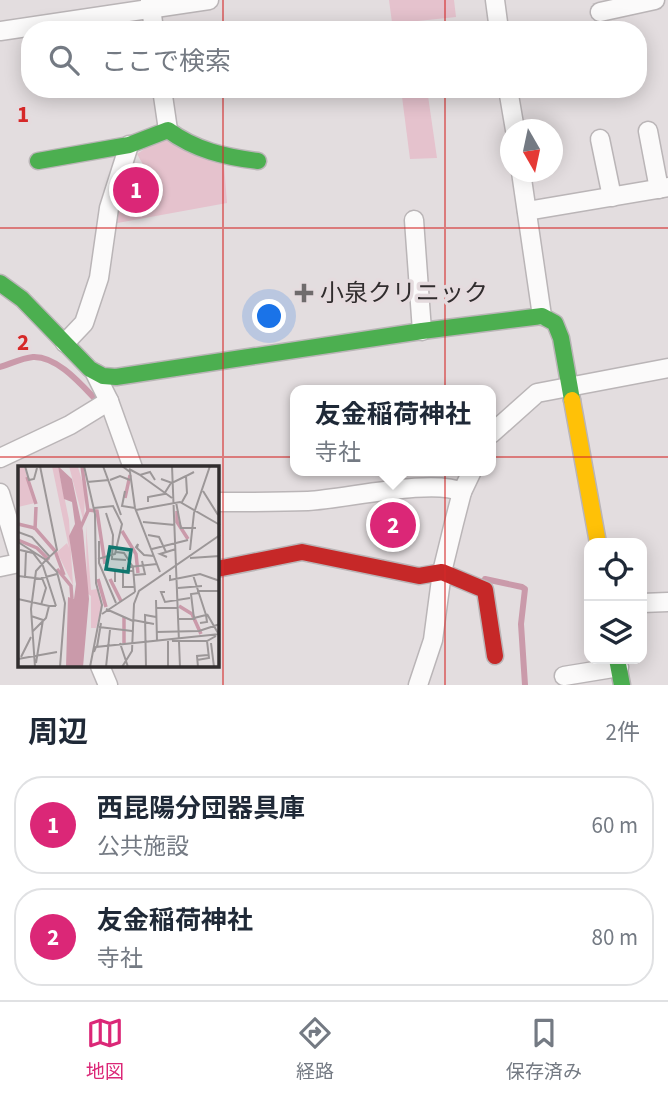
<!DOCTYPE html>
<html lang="ja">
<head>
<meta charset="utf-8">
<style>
	:root { --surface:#fff; --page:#f2f2f3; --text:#1f2937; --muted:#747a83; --line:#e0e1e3; --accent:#db2777 }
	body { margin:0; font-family:"Source Sans 3","Noto Sans JP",sans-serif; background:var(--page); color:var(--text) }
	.controls { position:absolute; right:21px; bottom:21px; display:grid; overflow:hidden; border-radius:14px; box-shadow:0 4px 18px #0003 }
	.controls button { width:63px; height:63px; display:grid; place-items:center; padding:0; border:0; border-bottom:2px solid var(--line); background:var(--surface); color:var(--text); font:35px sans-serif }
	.compass { position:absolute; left:500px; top:119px; width:63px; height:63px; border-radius:50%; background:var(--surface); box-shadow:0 4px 18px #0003; rotate:171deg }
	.you { position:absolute; left:270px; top:317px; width:24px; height:24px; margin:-18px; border:5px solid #fff; border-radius:50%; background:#1a73e8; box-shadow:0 0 0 10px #1a73e833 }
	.badge { display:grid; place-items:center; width:46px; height:46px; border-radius:50%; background:var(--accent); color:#fff; font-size:23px; font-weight:700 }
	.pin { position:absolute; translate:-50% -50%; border:4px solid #fff; box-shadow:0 2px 7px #0006 }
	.popup { position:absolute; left:290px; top:385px; width:206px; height:91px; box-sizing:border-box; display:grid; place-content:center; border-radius:14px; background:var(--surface); filter:drop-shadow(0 2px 5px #0005); font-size:23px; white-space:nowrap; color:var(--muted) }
	.popup b { font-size:26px; color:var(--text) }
	.popup::after { content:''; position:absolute; left:50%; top:100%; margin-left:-14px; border:14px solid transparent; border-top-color:var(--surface) }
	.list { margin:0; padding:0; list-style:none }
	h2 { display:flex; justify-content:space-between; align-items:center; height:91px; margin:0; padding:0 28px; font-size:30px }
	h2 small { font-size:23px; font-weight:400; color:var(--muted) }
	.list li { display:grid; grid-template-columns:46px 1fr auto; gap:21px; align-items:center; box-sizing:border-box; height:98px; margin:0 14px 14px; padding:0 14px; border:2px solid var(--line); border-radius:28px }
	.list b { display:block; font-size:26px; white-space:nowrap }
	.list p { margin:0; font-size:23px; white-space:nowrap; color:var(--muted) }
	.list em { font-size:23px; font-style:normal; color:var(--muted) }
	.icon { flex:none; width:38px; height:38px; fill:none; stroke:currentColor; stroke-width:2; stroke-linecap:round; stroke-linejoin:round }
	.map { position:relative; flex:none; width:668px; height:685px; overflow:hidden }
	.search { position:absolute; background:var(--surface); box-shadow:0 4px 18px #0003; left:21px; right:21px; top:21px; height:77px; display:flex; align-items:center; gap:18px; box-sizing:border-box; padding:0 24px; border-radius:28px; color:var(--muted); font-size:26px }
	.sheet { height:315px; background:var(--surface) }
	nav { display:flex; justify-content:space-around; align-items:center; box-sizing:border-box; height:98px; border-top:2px solid var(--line); background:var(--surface); font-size:19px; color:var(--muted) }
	nav a { display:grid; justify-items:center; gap:4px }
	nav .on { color:var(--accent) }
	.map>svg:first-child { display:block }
	.green { fill:#e5c2cd }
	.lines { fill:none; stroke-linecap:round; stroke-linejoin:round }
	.stream { stroke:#ca9aaa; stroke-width:6 }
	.street-casing { stroke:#bab5b7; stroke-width:21 }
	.fast-casing { stroke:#bab5b7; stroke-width:19 }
	.slow-casing { stroke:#bab5b7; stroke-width:19 }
	.jam-casing { stroke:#bab5b7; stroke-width:19 }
	.street { stroke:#fbfafa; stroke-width:18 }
	.fast { stroke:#4caf50; stroke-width:16 }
	.slow { stroke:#ffc107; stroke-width:16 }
	.jam { stroke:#c62828; stroke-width:16 }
	.grid { fill:none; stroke:#d62828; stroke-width:2; stroke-opacity:0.55 }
	.poi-dot { fill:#6f6b6c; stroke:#e5dbde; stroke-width:2.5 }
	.labels { text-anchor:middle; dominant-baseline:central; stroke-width:7; stroke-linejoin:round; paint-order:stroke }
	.poi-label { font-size:24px; fill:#312d2e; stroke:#e5dbde; text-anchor:start }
	.inset-river { fill:none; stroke:#ca9aaa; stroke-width:3.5 }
	.inset-road { fill:none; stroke:#9c9798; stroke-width:2 }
	.view { fill:#0f766e; fill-opacity:0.15; stroke:#0f766e; stroke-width:3.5 }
	.inset-edge { fill:none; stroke:#312d2e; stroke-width:3.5 }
	.grid-label { font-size:23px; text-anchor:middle; font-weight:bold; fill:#d62828; stroke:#e5dbde; stroke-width:7; stroke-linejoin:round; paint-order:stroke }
</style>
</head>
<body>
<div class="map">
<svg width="668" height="685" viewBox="0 0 668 685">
	<rect width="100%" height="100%" fill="#e3dddf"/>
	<g class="green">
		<polygon points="389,0 454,0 456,17 418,21 419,30 393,30"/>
		<polygon points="401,89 427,89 437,158 410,159"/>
		<polygon points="161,138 224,165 227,203 112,224 117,196 127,204 153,196 156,187 137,154"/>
	</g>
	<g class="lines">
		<g class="stream">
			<path d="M0,367C10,364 22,358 33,357C59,356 84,388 101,405"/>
			<polyline points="485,579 522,587 525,589 521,624 525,685"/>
		</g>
		<defs>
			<g id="street">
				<polyline points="150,0 154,30"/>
				<polyline points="495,0 499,30"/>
				<polyline points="600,12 655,0"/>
				<polyline points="0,31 209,0"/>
				<polyline points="162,89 168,130"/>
				<polyline points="508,89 515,130"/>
				<polyline points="648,131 659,189"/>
				<polyline points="600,139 612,197"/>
				<polyline points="521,172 542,316"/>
				<polyline points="527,211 668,187"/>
				<polyline points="414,220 422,331"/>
				<polyline points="65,343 84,323 99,278 109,208 129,145"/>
				<polyline points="95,373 109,401 133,468"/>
				<polyline points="491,434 537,393 668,368"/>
				<polyline points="0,458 70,425 109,401"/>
				<polyline points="0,493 19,556"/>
				<path d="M217,502C247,502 278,502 308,501C345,499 433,478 462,492"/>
				<polyline points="0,567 19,563"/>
				<polyline points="642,603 668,602"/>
				<polyline points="100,666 108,685"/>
				<polyline points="564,676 619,667"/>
				<polyline points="418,685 433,640 442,572 454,523 462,492 472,471"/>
			</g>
			<g id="fast">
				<path d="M38,161L129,145L168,130C195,150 225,157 258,161"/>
				<polyline points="0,283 22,299 90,369 103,376 116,377 422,331 542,316 555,323 561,338 572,400"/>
				<polyline points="617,659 622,685"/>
			</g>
			<polyline id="slow" points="572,400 598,543"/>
			<polyline id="jam" points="217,569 302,552 419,576 442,572 485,590 495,656"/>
		</defs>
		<use href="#street" class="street-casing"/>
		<use href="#fast" class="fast-casing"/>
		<use href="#slow" class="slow-casing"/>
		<use href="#jam" class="jam-casing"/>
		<use href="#street" class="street"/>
		<use href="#fast" class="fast"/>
		<use href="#slow" class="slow"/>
		<use href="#jam" class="jam"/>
	</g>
	<path class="grid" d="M223,0V30M445,0V30M223,89V685M445,89V685M0,228H668M0,457H668"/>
	<path class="poi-dot" d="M300.5 282.5h7v7h7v7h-7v7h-7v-7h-7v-7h7z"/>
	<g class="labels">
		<g class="poi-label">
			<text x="320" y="293">小泉クリニック</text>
		</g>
	</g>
	<g transform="translate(18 466)">
		<rect width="201" height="201" fill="#e3dddf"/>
		<path d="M0,0H6L17,37L0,41ZM34,0H40L51,54L55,119L39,86L49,77L51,82ZM51,0L60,1L67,25L66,57ZM68,59L73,124L79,123L84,140L78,162H73V130L69,127Z" fill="#e5c2cd"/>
		<path d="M40,0L54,13L65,65L71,133L65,201H48L50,131L56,133L58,118L51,70L57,58L54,36L46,33Z" fill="#ca9aaa"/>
		<path class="inset-river" d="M9,11L18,38M107,32L112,9M70,44L79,45L87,98M159,45V56L170,73M0,58L17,62L37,85L46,109M17,64L18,41M61,65L70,45L64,0M104,65L118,88L120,107M0,74L19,82L31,94M39,103L53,120L54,133M80,113L88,141M92,113L103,135M161,140L174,148L183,168M106,151V177"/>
		<path class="inset-road" d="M7,0L11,14L16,13L19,2M22,0L39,84L28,94L39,106L47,137L42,201M66,0L77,48L78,117L84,139L72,201M85,0L103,49M104,0L112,6L117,42L142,106M154,0L162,201M111,3L122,9L132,6L137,14M122,9L154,32M143,13L154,17L168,10M92,14L102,10L112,14M69,16L91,14M107,25L104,40L117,42M185,25L200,49M130,36V31L146,28L153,17M158,36L163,62H178M164,36L169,27L168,10L176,6M76,42L95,40L104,58L97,88L80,93M118,44L162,36L202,59M88,47L95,69L94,93L108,94M125,56L157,59M0,66L14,71L32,91M130,69L141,71L148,86M81,75V97L98,137M0,76L28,94L18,105L13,143L17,201M119,82L120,78L118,81L126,89L136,90M134,83L170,74M2,84L15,87L25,100L38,140M172,84L176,47L192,0M98,86L106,87L115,101L117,126M149,91L142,88L158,83M172,92L202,90M105,101V121H116M111,101L139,98M116,109L127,108L124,95M152,109V114L182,108L202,115M175,109L188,149M0,110L25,113M7,112L8,85M97,116V105H116M160,122L184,120M179,125H202M147,126H143L147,136L172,132M0,133L31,140M138,134L139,175M23,139L28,122L24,112L39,108M138,142H160M88,143L115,155M84,148L117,126M189,148L200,167M13,150L25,154L18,197M176,152L188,149L189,156L182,157M160,153H176L173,128L181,127M115,154L136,158M81,161L114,165M15,165L28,152L31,140H38M138,166L181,165L202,158M150,175V201M154,175H189L198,170M102,177L110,201M193,177L196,201M79,181L83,157M76,186L78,181L202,168M3,191L13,171M0,193L39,186M179,194L191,192L189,175M24,201H48M88,201L92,164M104,201L114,185L116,138L121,125L202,69M128,201L127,149L138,151M180,201L179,190L190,189"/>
		<path class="view" d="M92,81L113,84L110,106L88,103Z"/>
		<rect width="201" height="201" class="inset-edge"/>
	</g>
	<g class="grid-label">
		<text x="23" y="122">1</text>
		<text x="23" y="350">2</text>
	</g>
</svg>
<div class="controls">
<button><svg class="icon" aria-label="locate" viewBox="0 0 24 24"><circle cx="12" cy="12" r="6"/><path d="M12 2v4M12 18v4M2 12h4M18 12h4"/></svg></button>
<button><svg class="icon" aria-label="layers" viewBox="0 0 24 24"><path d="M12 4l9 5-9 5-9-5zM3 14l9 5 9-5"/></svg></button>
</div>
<svg class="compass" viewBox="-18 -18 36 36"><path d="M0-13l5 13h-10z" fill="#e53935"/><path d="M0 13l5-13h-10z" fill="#747a83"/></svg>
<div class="you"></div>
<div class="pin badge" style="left:136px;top:190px">1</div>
<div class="pin badge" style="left:393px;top:525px">2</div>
<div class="popup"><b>友金稲荷神社</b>寺社</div>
<div class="search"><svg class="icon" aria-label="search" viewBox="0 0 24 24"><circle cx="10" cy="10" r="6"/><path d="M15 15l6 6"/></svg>ここで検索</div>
</div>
<section class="sheet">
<h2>周辺<small>2件</small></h2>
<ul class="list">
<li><span class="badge">1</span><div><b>西昆陽分団器具庫</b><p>公共施設</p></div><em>60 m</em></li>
<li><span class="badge">2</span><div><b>友金稲荷神社</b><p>寺社</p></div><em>80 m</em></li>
</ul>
</section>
<nav>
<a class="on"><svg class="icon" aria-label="map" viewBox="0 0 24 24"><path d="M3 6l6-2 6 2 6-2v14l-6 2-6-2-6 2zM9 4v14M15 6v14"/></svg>地図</a>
<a><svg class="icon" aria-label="directions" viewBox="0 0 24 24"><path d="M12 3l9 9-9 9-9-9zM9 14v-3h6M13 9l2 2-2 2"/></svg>経路</a>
<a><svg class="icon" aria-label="saved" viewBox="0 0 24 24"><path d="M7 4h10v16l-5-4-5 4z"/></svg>保存済み</a>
</nav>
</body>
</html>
